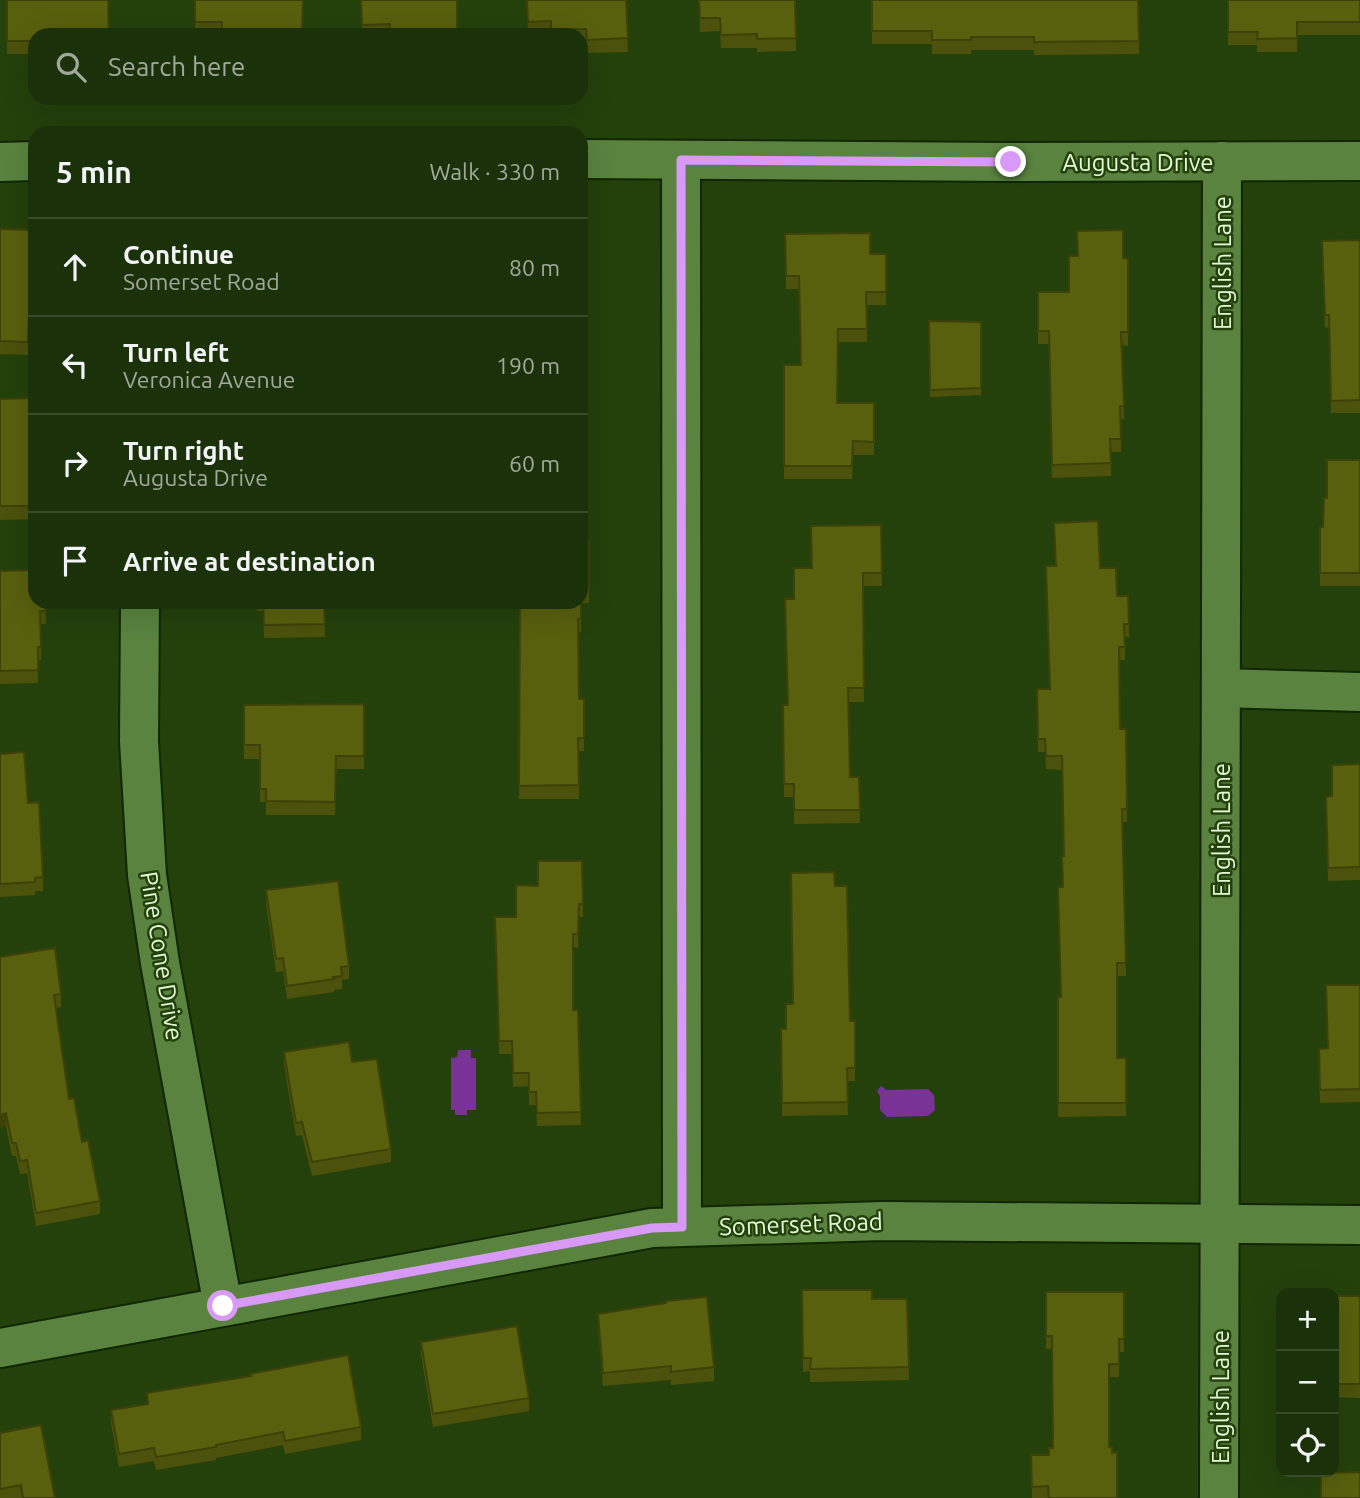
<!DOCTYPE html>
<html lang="en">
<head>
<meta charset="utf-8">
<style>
	:root { --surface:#1b3109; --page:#283d17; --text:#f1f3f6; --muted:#a0a99c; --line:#394c2a }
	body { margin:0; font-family:Ubuntu,sans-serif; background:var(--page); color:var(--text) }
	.controls { position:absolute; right:21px; bottom:21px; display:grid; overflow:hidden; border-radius:14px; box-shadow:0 7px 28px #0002 }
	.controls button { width:63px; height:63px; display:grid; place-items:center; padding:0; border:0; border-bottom:2px solid var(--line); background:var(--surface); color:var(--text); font:35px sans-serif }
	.stop { position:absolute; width:21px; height:21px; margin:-16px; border:5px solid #d99af7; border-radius:50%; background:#fff }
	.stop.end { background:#d99af7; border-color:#fff; box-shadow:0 2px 7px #0008 }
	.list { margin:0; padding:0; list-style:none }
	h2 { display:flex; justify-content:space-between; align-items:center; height:91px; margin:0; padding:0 28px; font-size:30px }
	h2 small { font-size:23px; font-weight:400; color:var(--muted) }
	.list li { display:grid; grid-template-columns:46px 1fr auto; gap:21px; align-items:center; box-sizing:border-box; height:98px; padding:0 28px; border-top:2px solid var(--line) }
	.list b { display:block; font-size:26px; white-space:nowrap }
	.list p { margin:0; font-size:23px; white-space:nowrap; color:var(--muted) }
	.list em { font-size:23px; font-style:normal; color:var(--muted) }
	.icon { flex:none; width:38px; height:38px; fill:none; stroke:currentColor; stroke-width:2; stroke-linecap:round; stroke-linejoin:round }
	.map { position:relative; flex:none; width:1360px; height:1498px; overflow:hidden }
	.search { position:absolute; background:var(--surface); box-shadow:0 7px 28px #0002; left:28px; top:28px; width:560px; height:77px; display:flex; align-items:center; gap:18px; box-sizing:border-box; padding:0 24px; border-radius:21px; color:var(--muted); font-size:26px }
	.panel { position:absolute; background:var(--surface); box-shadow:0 7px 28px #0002; left:28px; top:126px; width:560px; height:483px; border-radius:21px }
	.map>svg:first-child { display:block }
	.water { fill:#793296 }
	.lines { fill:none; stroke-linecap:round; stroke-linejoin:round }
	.minor-casing { stroke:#112602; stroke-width:42 }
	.minor { stroke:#59833f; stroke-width:38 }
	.wall { fill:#4c520b }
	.shaded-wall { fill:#3e4209 }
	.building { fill:#585f0d; stroke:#3e4209; stroke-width:2 }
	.route { stroke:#d99af7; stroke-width:9 }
	.labels { text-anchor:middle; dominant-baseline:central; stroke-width:5; stroke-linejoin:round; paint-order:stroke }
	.street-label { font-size:24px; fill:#e2fad5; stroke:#24410c }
</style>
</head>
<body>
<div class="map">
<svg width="1360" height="1498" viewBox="0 0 1360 1498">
	<rect width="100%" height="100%" fill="#24410c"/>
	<g class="water">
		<polygon points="458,1050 471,1050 471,1058 476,1058 476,1110 467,1110 467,1115 455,1115 455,1110 451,1110 451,1058 457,1057"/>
		<polygon points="881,1086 886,1090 928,1089 934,1095 935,1110 928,1116 887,1117 880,1110 880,1096 877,1091"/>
	</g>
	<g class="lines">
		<defs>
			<g id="minor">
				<polyline points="581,159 1011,162 1360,161"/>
				<polyline points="681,160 682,1227"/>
				<polyline points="0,162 35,161"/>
				<polyline points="140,602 139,741 147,875 160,963 223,1306"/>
				<polyline points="1221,688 1360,692"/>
				<polyline points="0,1348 652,1228 883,1221 1360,1225"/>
				<polyline points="1219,1498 1222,161"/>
			</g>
		</defs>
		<use href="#minor" class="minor-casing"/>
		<use href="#minor" class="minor"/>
	</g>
	<g class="wall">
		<polygon points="7,0 35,35 35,54 7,54"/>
		<polygon points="195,0 303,35 195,35"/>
		<polygon points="361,0 457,35 362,35"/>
		<polygon points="527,0 626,0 628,52 587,53 586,42 581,42 581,35 528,35"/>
		<polygon points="699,0 795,0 796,51 757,52 757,48 721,48 720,31 700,32"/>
		<polygon points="872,0 1138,0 1139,54 1034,55 1034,50 971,50 971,54 932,54 932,44 872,44"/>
		<polygon points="1228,0 1360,0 1360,35 1297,35 1297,52 1257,52 1257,45 1228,45"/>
		<polygon points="581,227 584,227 585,278 581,278"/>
		<polygon points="0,229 35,230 35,324 29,324 28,355 0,354"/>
		<polygon points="785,234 870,254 886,254 886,305 866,305 867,342 838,342 837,403 874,403 874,455 853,455 852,479 784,479 784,365 801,365 799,289 786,289"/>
		<polygon points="1360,240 1360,413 1331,413 1329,327 1325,328 1322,241"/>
		<polygon points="1123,258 1128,259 1128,346 1122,345 1124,419 1121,420 1121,452 1111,452 1111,476 1052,478 1049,344 1038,344 1038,292 1069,292"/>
		<polygon points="929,321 981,322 981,395 930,397"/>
		<polygon points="35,398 35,519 0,520 0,399"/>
		<polygon points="1360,460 1360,586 1320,586 1320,527 1323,527 1327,498"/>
		<polygon points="881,525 882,586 863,586 864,702 848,702 850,777 859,777 860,823 794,824 794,797 784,797 783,705 788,705 794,599 811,568"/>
		<polygon points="586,541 589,541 589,603 581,603 581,632 578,632 579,699 584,738 584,751 578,751 579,799 519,799 520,602"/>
		<polygon points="1100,568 1117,596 1129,624 1129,637 1125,637 1125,660 1119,660 1120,729 1126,729 1127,822 1122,822 1126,976 1117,976 1117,1058 1126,1058 1126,1116 1058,1117 1058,997 1060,997 1063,856 1062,770 1046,769 1045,752 1038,752 1037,689 1050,689"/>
		<polygon points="0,571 45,602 46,624 41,624 41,660 38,660 38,683 0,684"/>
		<polygon points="257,602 324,602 325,637 264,638 263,611 257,611"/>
		<polygon points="364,704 364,769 336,769 335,815 266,815 266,802 260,802 260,759 244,759 244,705"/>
		<polygon points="0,754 28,803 43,877 43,891 35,891 35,895 0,897"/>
		<polygon points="1360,764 1360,880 1328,881 1326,797 1332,796"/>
		<polygon points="582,861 583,917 579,917 578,948 573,947 573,1010 578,1010 581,1125 537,1126 536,1105 529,1105 529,1086 513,1087 512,1054 499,1054 495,917 516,917 538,886"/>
		<polygon points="835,886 850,1021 855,1021 855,1081 847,1081 848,1115 782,1116 781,1029 786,1029 793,1004"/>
		<polygon points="266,890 349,966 349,979 342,980 342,989 334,990 334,992 287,999 283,971 276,972 266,904"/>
		<polygon points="0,957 61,994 61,1007 56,1008 69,1099 100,1201 100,1214 36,1226 27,1173 20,1174 16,1156 12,1156 6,1126"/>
		<polygon points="1360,985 1360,1102 1320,1103 1319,1049 1327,1048"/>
		<polygon points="284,1052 352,1062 391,1149 391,1162 312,1176 302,1135 296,1136 284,1065"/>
		<polygon points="802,1290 872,1299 907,1299 909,1380 810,1382 810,1371 803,1372"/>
		<polygon points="1046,1292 1124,1292 1124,1352 1119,1352 1119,1377 1109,1377 1109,1447 1117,1498 1032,1498 1031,1455 1049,1455 1053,1448 1052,1349 1046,1349"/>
		<polygon points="1334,1296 1360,1296 1360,1398 1334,1397"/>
		<polygon points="598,1314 714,1367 714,1381 671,1385 671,1380 603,1386 598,1327"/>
		<polygon points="421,1342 529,1398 529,1411 433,1427 421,1355"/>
		<polygon points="147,1393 361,1427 361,1440 285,1454 283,1445 216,1458 216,1460 156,1470 154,1461 119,1467 111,1423 111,1410 147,1404"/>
		<polygon points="0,1433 55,1498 0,1498"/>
	</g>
	<polygon class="shaded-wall" points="6,1113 6,1126 0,1128 0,1115"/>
	<g class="building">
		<polygon points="7,0 108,0 109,35 35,35 35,41 7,41"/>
		<polygon points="195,0 303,0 302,35 222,35 222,22 195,22"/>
		<polygon points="361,0 457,0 457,35 416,35 416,29 390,29 390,24 362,25"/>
		<polygon points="527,0 626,0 628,38 587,40 586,29 551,30 551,21 528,22"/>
		<polygon points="699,0 795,0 796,38 757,39 757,34 721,35 720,18 700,18"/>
		<polygon points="872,0 1138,0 1139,41 1034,42 1034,37 971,37 971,40 932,40 932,31 872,31"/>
		<polygon points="1228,0 1360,0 1360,22 1297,22 1297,38 1257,39 1258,32 1228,32"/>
		<polygon points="581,227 584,227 585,265 581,265"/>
		<polygon points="0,229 35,230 35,311 29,310 28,342 0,341"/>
		<polygon points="1123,230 1123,258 1128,259 1128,332 1121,332 1124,406 1120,406 1121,439 1110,439 1111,463 1052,465 1049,331 1038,331 1038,292 1069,292 1069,256 1078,256 1077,231"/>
		<polygon points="870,233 870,254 886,254 886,292 866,292 867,329 838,329 837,403 874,403 874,442 853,441 852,466 784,466 784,365 801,365 799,276 786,276 785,234"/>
		<polygon points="1360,240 1360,400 1331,401 1329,315 1325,315 1322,241"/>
		<polygon points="929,321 981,322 981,388 930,390"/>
		<polygon points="581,385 587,385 586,541 589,541 589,590 581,590 581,619 578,619 579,699 584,699 584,738 578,738 579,785 519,786 520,602 581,602"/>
		<polygon points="35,398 35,506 0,506 0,399"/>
		<polygon points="1327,460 1360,460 1360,573 1320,573 1320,527 1323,527 1324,498 1327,498"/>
		<polygon points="1098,521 1100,568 1116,568 1117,596 1128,596 1129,624 1124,624 1125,647 1119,647 1120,729 1126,729 1127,809 1122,809 1126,963 1117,963 1117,1058 1126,1058 1126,1103 1058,1103 1058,997 1061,997 1058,887 1063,887 1062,856 1064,856 1062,756 1046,756 1045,739 1038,739 1037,689 1050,689 1046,566 1056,566 1054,523"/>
		<polygon points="881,525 882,573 863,573 864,688 848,688 850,777 859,777 860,810 794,810 794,784 784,784 783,705 788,705 785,599 794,599 794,568 812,568 811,526"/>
		<polygon points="35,570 35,602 45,602 46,611 40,611 41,647 38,647 38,670 0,671 0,571"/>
		<polygon points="263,602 324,602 325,624 264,625"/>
		<polygon points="364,704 364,756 336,756 335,802 266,801 266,789 260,789 260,745 244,745 244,705"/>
		<polygon points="24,752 28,803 39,802 43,877 35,878 35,882 0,884 0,754"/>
		<polygon points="1360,764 1360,867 1328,868 1326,797 1332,796 1332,765"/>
		<polygon points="538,861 582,861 583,904 579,904 578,934 573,934 573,1010 578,1010 581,1112 537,1113 536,1092 529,1092 529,1073 513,1073 512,1041 499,1041 495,917 516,917 516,885 538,886"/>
		<polygon points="834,872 835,886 847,886 850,1021 855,1021 855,1068 847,1068 848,1102 782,1103 781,1029 786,1029 786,1004 793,1004 791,873"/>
		<polygon points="338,881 349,966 341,967 342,976 333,977 334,979 287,986 283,958 276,959 266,890"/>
		<polygon points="55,948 61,994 54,995 69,1099 74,1098 82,1142 88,1140 100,1201 36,1213 27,1160 20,1161 16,1143 12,1143 6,1113 0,1115 0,957"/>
		<polygon points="1326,985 1360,985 1360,1089 1320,1090 1319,1049 1328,1048"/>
		<polygon points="349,1042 352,1062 377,1059 391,1149 312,1162 302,1122 296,1123 284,1052"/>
		<polygon points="802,1290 872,1290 872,1299 907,1299 909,1367 810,1369 811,1358 803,1358"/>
		<polygon points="1046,1292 1124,1292 1124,1339 1119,1339 1119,1364 1109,1364 1109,1447 1112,1447 1112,1453 1117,1452 1117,1498 1049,1498 1048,1486 1032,1487 1031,1455 1049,1455 1049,1448 1053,1448 1052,1336 1046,1336"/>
		<rect x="1334" y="1296" width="26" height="88"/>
		<polygon points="707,1297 714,1367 671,1372 671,1366 603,1373 598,1314 666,1303 666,1301"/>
		<polygon points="517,1326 529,1398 433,1414 421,1342"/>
		<polygon points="348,1355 361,1427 285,1441 283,1432 216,1445 216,1447 156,1457 154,1448 119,1454 111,1410 148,1404 147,1393 251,1376 250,1374"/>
		<polygon points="41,1425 55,1498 23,1498 21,1485 0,1489 0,1433"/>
		<polygon points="1360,1472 1360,1498 1321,1498 1321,1473"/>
	</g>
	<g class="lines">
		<polyline class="route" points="223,1306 652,1228 682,1227 681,160 1011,162"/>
	</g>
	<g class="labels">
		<g class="street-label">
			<text x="1138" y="162">Augusta Drive</text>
			<text transform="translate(1222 263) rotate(-90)">English Lane</text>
			<text transform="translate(1221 830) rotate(-90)">English Lane</text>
			<text transform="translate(162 956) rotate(81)">Pine Cone Drive</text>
			<text transform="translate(801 1224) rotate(-2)">Somerset Road</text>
			<text transform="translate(1220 1397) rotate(-90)">English Lane</text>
		</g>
	</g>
</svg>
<div class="controls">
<button>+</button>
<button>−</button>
<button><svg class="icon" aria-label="locate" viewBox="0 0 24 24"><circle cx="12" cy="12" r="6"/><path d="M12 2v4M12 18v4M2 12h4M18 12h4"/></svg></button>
</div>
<div class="stop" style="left:223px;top:1306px"></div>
<div class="stop end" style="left:1011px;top:162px"></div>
<div class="search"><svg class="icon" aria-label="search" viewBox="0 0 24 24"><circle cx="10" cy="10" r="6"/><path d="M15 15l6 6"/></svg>Search here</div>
<section class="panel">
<h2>5 min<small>Walk · 330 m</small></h2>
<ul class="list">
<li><svg class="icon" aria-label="ahead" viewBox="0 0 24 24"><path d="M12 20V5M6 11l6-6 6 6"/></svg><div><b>Continue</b><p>Somerset Road</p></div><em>80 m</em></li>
<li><svg class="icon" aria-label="left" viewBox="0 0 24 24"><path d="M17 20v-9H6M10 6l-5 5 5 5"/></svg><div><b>Turn left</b><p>Veronica Avenue</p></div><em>190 m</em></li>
<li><svg class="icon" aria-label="right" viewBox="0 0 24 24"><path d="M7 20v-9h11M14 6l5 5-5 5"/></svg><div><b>Turn right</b><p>Augusta Drive</p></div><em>60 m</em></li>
<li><svg class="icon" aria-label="arrive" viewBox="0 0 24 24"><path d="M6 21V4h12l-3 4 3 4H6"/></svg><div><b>Arrive at destination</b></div></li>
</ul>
</section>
</div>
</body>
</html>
